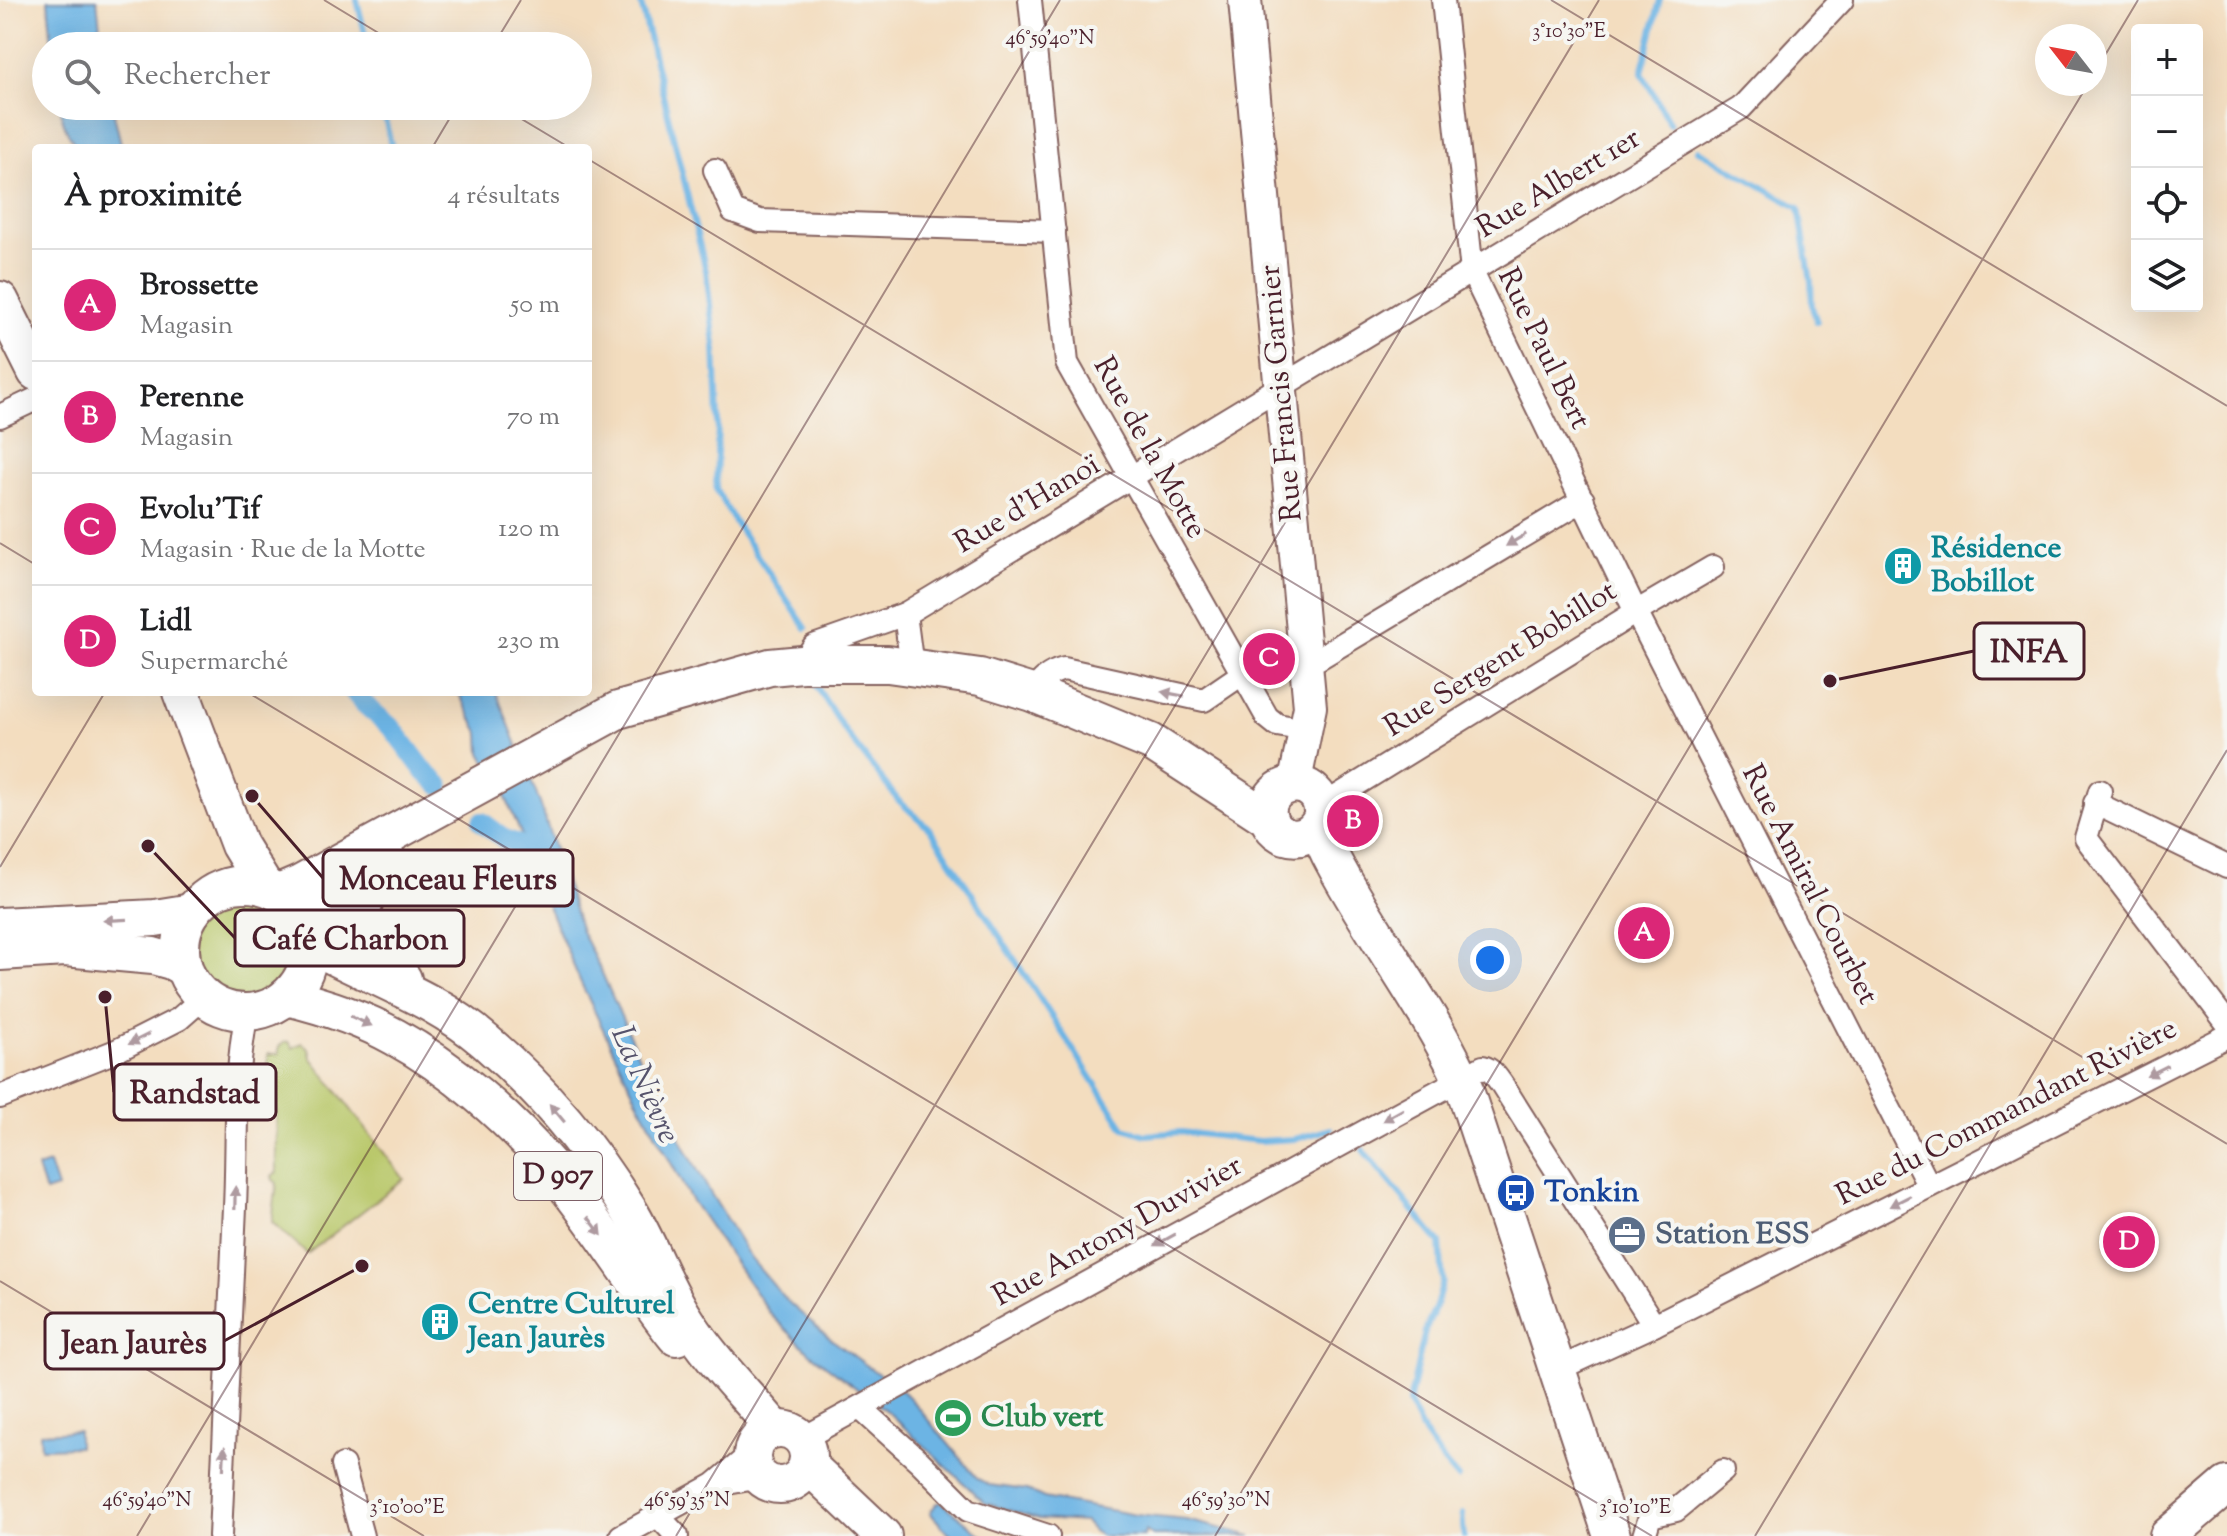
<!DOCTYPE html>
<html lang="fr">
<head>
<meta charset="utf-8">
<style>
	:root { --surface:#fff; --page:#f6f6f6; --text:#202124; --muted:#757577; --line:#e0e0e0; --accent:#db2777 }
	body { margin:0; font-family:"Sorts Mill Goudy",serif; background:var(--page); color:var(--text) }
	.controls { position:absolute; right:24px; top:24px; display:grid; overflow:hidden; border-radius:8px; box-shadow:0 8px 32px #0002 }
	.controls button { width:72px; height:72px; display:grid; place-items:center; padding:0; border:0; border-bottom:2px solid var(--line); background:var(--surface); color:var(--text); font:40px sans-serif }
	.compass { position:absolute; left:2035px; top:24px; width:72px; height:72px; border-radius:50%; background:var(--surface); box-shadow:0 8px 32px #0002; rotate:301deg }
	.you { position:absolute; left:1490px; top:960px; width:28px; height:28px; margin:-20px; border:6px solid #fff; border-radius:50%; background:#1a73e8; box-shadow:0 0 0 12px #1a73e833 }
	.badge { display:grid; place-items:center; width:52px; height:52px; border-radius:50%; background:var(--accent); color:#fff; font-size:26px; font-weight:700 }
	.pin { position:absolute; translate:-50% -50%; border:4px solid #fff; box-shadow:0 2px 8px #0006 }
	.list { margin:0; padding:0; list-style:none }
	h2 { display:flex; justify-content:space-between; align-items:center; height:104px; margin:0; padding:0 32px; font-size:34px }
	h2 small { font-size:26px; font-weight:400; color:var(--muted) }
	.list li { display:grid; grid-template-columns:52px 1fr auto; gap:24px; align-items:center; box-sizing:border-box; height:112px; padding:0 32px; border-top:2px solid var(--line) }
	.list b { display:block; font-size:30px; white-space:nowrap }
	.list p { margin:0; font-size:26px; white-space:nowrap; color:var(--muted) }
	.list em { font-size:26px; font-style:normal; color:var(--muted) }
	.icon { flex:none; width:44px; height:44px; fill:none; stroke:currentColor; stroke-width:2; stroke-linecap:round; stroke-linejoin:round }
	.map { position:relative; flex:none; width:2227px; height:1536px; overflow:hidden }
	.search { position:absolute; background:var(--surface); box-shadow:0 8px 32px #0002; left:32px; top:32px; width:560px; height:88px; display:flex; align-items:center; gap:20px; box-sizing:border-box; padding:0 28px; border-radius:44px; color:var(--muted); font-size:30px }
	.panel { position:absolute; background:var(--surface); box-shadow:0 8px 32px #0002; left:32px; top:144px; width:560px; height:552px; border-radius:8px }
	.map>svg:first-child { display:block }
	.green { fill:#b9c86b; stroke:#82744b; stroke-width:2 }
	.water { fill:#6cb4e4; stroke:#5b6a88; stroke-width:2 }
	.lines { fill:none; stroke-linecap:round; stroke-linejoin:round }
	.stream { stroke:#6cb4e4; stroke-width:6 }
	.canal { stroke:#6cb4e4; stroke-width:20 }
	.street-casing { stroke:#85625f; stroke-width:26 }
	.secondary-casing { stroke:#85625f; stroke-width:36 }
	.primary-casing { stroke:#85625f; stroke-width:40 }
	.street { stroke:#fff; stroke-width:22 }
	.secondary { stroke:#fff; stroke-width:32 }
	.primary { stroke:#fff; stroke-width:36 }
	.oneway { fill:#ae9aa0 }
	.ticks { fill:none; stroke:#4a1f2b; stroke-width:2; stroke-opacity:0.45 }
	.labels { text-anchor:middle; dominant-baseline:central; stroke-width:8; stroke-linejoin:round; paint-order:stroke }
	.shield { fill:#f6f6f2; stroke:#7e6067; stroke-width:2 }
	.shield-label { font-size:28px; font-weight:bold; fill:#4a1f2b }
	.street-label { font-size:30px; fill:#4a1f2b; stroke:#f6f6f2 }
	.culture-label { font-size:30px; font-weight:bold; fill:#0d838f; stroke:#f6f6f2; text-anchor:start }
	.transit-label { font-size:30px; font-weight:bold; fill:#164399; stroke:#f6f6f2; text-anchor:start }
	.service-label { font-size:30px; font-weight:bold; fill:#4e5e75; stroke:#f6f6f2; text-anchor:start }
	.leisure-label { font-size:30px; font-weight:bold; fill:#27864d; stroke:#f6f6f2; text-anchor:start }
	.water-label { font-size:32px; font-style:italic; fill:#56536c; stroke:#f6f6f2 }
	.ticks-label { font-size:20px; text-anchor:middle; fill:#4a1f2b; stroke:#f6f6f2; stroke-width:8; stroke-linejoin:round; paint-order:stroke }
	.leader { fill:none; stroke:#4a1f2b; stroke-width:3 }
	.callout-dot { fill:#4a1f2b; stroke:#f6f6f2; stroke-width:3 }
	.callout { fill:#f6f6f2; stroke:#4a1f2b; stroke-width:3 }
	.callout-label { font-size:32px; text-anchor:middle; font-weight:bold; fill:#4a1f2b }
</style>
</head>
<body>
<div class="map">
<svg width="2227" height="1536" viewBox="0 0 2227 1536">
	<rect width="100%" height="100%" fill="#f6f6f2"/>
	<filter id="ink" filterUnits="userSpaceOnUse"><feTurbulence type="fractalNoise" baseFrequency=".0125" numOctaves="2"/><feDisplacementMap in="SourceGraphic" scale="16" xChannelSelector="R" yChannelSelector="G"/><feConvolveMatrix kernelMatrix="1 2 1 2 8 2 1 2 1" color-interpolation-filters="sRGB"/></filter>
	<filter id="wash" filterUnits="userSpaceOnUse"><feTurbulence type="fractalNoise" baseFrequency=".006" numOctaves="4" result="noise"/><feDisplacementMap in="SourceGraphic" scale="32" xChannelSelector="R" yChannelSelector="G"/><feGaussianBlur stdDeviation="1.8" result="paint"/><feColorMatrix in="noise" values="0 0 0 0 0 0 0 0 0 0 0 0 0 0 0 0 0 1.4 0 .05"/><feComposite in="paint" operator="in"/></filter>
	<g filter="url(#wash)">
		<rect width="100%" height="100%" fill="#f3ddbf"/>
		<g class="green">
			<circle cx="241" cy="947" r="52"/>
			<polygon points="284,1042 289,1042 293,1048 302,1043 309,1049 311,1057 404,1179 307,1254 272,1222 277,1183 273,1180 272,1176 277,1172 276,1073 268,1073 268,1054 279,1054 279,1047"/>
		</g>
		<g class="water">
			<polygon points="48,0 97,0 102,46 52,46"/>
			<path d="M60,106H112L122,148H79C67,136 62,122 60,106Z"/>
			<polygon points="458,692 496,692 540,803 581,931 602,973 654,1091 708,1189 751,1259 786,1300 827,1336 908,1396 978,1479 989,1485 1027,1490 1044,1498 1136,1515 1186,1520 1252,1536 1153,1536 1145,1531 1144,1536 1101,1536 1093,1531 1085,1522 1039,1519 985,1503 889,1413 810,1353 771,1315 690,1198 635,1096 581,983 535,876 528,850 503,791 481,753 480,734"/>
			<polygon points="49,1164 57,1188 45,1192 37,1168"/>
			<polygon points="78,1431 78,1447 41,1448 40,1433"/>
			<polygon points="941,1502 983,1536 951,1536 930,1513 936,1504"/>
		</g>
		<g class="lines">
			<g class="stream">
				<polyline points="357,0 368,46"/>
				<polyline points="640,0 706,271 715,345 718,421 716,489 734,521 806,628"/>
				<polyline points="1660,0 1642,73 1670,124"/>
				<polyline points="382,106 392,148"/>
				<polyline points="1698,150 1799,208 1811,282 1812,307 1817,322"/>
				<polyline points="815,684 845,731 898,800 930,829 1124,1128 1146,1135 1181,1132 1259,1141 1295,1139 1331,1129"/>
				<polyline points="1363,1150 1440,1243 1443,1282 1436,1306 1425,1331 1409,1403 1424,1434 1444,1462 1458,1478"/>
				<polyline points="1462,1514 1464,1536"/>
			</g>
			<g class="canal">
				<polyline points="354,692 363,703 393,729 426,773 440,785"/>
				<polyline points="482,822 505,839 542,854"/>
			</g>
		</g>
	</g>
	<g filter="url(#ink)">
		<g class="lines">
			<defs>
				<g id="street">
					<polyline points="1030,0 1067,363 1267,717 1277,725 1306,730"/>
					<polyline points="1443,0 1472,272 1636,612 1929,1186"/>
					<polyline points="715,170 733,211 760,221 1054,231"/>
					<polyline points="0,416 36,399"/>
					<polyline points="905,614 910,652 916,668"/>
					<polyline points="1307,660 1319,658 1583,500"/>
					<polyline points="802,664 814,646 905,614 1741,108 1842,0"/>
					<path d="M1032,693C1042,680 1048,673 1064,669L1204,700L1242,674"/>
					<polyline points="2100,791 2086,838 2227,1023"/>
					<polyline points="2095,803 2227,867"/>
					<polyline points="1322,804 1333,799 1636,612 1713,567"/>
					<polyline points="0,1097 116,1051 179,1019 204,997"/>
					<polyline points="1556,1370 1654,1325 2227,1036"/>
					<polyline points="860,1408 919,1461 968,1510 1048,1536"/>
					<path d="M802,1439L1483,1067C1493,1070 1497,1078 1503,1086L1654,1325"/>
					<polyline points="343,1465 362,1536"/>
					<polyline points="716,1485 761,1477"/>
					<polyline points="658,1516 677,1536"/>
					<path d="M220,1536C226,1426 231,1316 235,1207C238,1141 234,1076 247,1012"/>
					<polyline points="621,1536 714,1485 752,1453"/>
					<polyline points="1644,1536 1650,1516 1676,1510 1723,1471"/>
				</g>
				<polyline id="secondary" points="1245,0 1310,707 1297,771 1296,784"/>
				<g id="primary">
					<polyline points="0,300 36,372"/>
					<polyline points="181,692 239,845 264,886"/>
					<path d="M1321,819C1306,853 1259,836 1269,803C1275,785 1300,778 1314,792C1327,804 1320,822 1323,838C1325,846 1329,854 1333,861C1372,935 1425,1002 1461,1078L1612,1536"/>
					<path d="M385,853C371,883 347,924 374,954C383,963 394,971 403,979"/>
					<circle cx="245" cy="948" r="64"/>
					<polyline points="279,893 300,884 618,710 770,667 802,664 888,664 980,677 1032,693 1151,742 1269,819"/>
					<polyline points="0,926 155,918 192,912"/>
					<polyline points="307,930 321,908 379,858"/>
					<path d="M309,943C367,976 433,996 485,1041C541,1089 591,1148 630,1212C651,1247 664,1287 686,1320C711,1360 745,1393 775,1429"/>
					<polyline points="0,952 65,948 153,956 171,961 184,968"/>
					<path d="M287,997C324,1006 361,1018 395,1037C450,1067 508,1117 549,1165C595,1219 632,1281 676,1337"/>
					<circle cx="780" cy="1457" r="28"/>
					<polyline points="808,1465 883,1536"/>
					<polyline points="2168,1536 2227,1485"/>
				</g>
			</defs>
			<use href="#street" class="street-casing"/>
			<use href="#secondary" class="secondary-casing"/>
			<use href="#primary" class="primary-casing"/>
			<use href="#street" class="street"/>
			<use href="#secondary" class="secondary"/>
			<use href="#primary" class="primary"/>
		</g>
		<defs><path id="oneway-solid" d="M-6-.8H1V-3.2L6.5 0L1 3.2V.8H-6Z" transform="scale(2)"/></defs>
		<g class="oneway">
			<use href="#oneway-solid" transform="translate(1516 540) rotate(149)"/>
			<use href="#oneway-solid" transform="translate(1173 694) rotate(-169)"/>
			<use href="#oneway-solid" transform="translate(115 920) rotate(177)"/>
			<use href="#oneway-solid" transform="translate(361 1021) rotate(24)"/>
			<use href="#oneway-solid" transform="translate(139 1039) rotate(153)"/>
			<use href="#oneway-solid" transform="translate(2157 1071) rotate(153)"/>
			<use href="#oneway-solid" transform="translate(557 1113) rotate(-130)"/>
			<use href="#oneway-solid" transform="translate(1393 1115) rotate(151)"/>
			<use href="#oneway-solid" transform="translate(235 1198) rotate(-89)"/>
			<use href="#oneway-solid" transform="translate(1900 1201) rotate(153)"/>
			<use href="#oneway-solid" transform="translate(595 1226) rotate(53)"/>
			<use href="#oneway-solid" transform="translate(1165 1240) rotate(151)"/>
			<use href="#oneway-solid" transform="translate(224 1458) rotate(-87)"/>
		</g>
	</g>
	<path class="ticks" d="M324,0L400,46M1551,0L2227,406M493,46L521,0M2095,72L2138,0M500,106L570,148M432,148L457,106M588,159L2227,1144M0,543L36,565M247,692L1652,1536M0,867L105,692M0,1281L424,1536M137,1536L1060,0M676,1536L1599,0M1215,1536L2088,84M1755,1536L2227,750"/>
	<defs>
		<symbol id="building-disc" viewBox="-11 -11 22 22"><circle r="9.5" fill="#0f9aa8" stroke="#f6f6f2"/><path d="M-4-6H4V6H1V3H-1V6H-4ZM-2.5-4.3h1.7v1.8h-1.7ZM.8-4.3h1.7v1.8H.8ZM-2.5-1h1.7V.8h-1.7ZM.8-1h1.7V.8H.8Z" fill="#fff"/></symbol>
		<symbol id="bus-disc" viewBox="-11 -11 22 22"><circle r="9.5" fill="#1a4fb4" stroke="#f6f6f2"/><path d="M-5-6H5V4H4V6H2V4H-2V6H-4V4H-5ZM-3.5-4V0h7V-4ZM-3.5 1.2v1.5H-2V1.2ZM2 1.2v1.5H3.5V1.2Z" fill="#fff"/></symbol>
		<symbol id="office-disc" viewBox="-11 -11 22 22"><circle r="9.5" fill="#5c6f8a" stroke="#f6f6f2"/><path d="M-6-3h4V-5.5h4V-3h4V5H-6ZM-1-4.5V-3h2v-1.5ZM-6 0V1H6V0Z" fill="#fff"/></symbol>
		<symbol id="stadium-disc" viewBox="-11 -11 22 22"><circle r="9.5" fill="#2e9e5b" stroke="#f6f6f2"/><path d="M0-5a6.5 5 0 1 0 0 10a6.5 5 0 1 0 0-10ZM-3.5-1.8h7v3.6h-7Z" fill="#fff"/></symbol>
	</defs>
	<g fill-rule="evenodd">
		<use href="#building-disc" x="1881" y="544" width="44" height="44"/>
		<use href="#bus-disc" x="1494" y="1171" width="44" height="44"/>
		<use href="#office-disc" x="1605" y="1213" width="44" height="44"/>
		<use href="#building-disc" x="418" y="1300" width="44" height="44"/>
		<use href="#stadium-disc" x="931" y="1396" width="44" height="44"/>
	</g>
	<g class="labels">
		<rect class="shield" x="514" y="1152" width="88" height="48" rx="6"/>
		<g class="shield-label">
			<text x="558" y="1176">D 907</text>
		</g>
		<g class="street-label">
			<text transform="translate(1559 184) rotate(-31)">Rue Albert 1er</text>
			<text transform="translate(1543 349) rotate(64)">Rue Paul Bert</text>
			<text transform="translate(1282 393) rotate(-95)">Rue Francis Garnier</text>
			<text transform="translate(1149 448) rotate(61)">Rue de la Motte</text>
			<text transform="translate(1028 505) rotate(-31)">Rue d'Hanoï</text>
			<text transform="translate(1501 660) rotate(-32)">Rue Sergent Bobillot</text>
			<text transform="translate(1809 885) rotate(63)">Rue Amiral Courbet</text>
			<text transform="translate(2007 1113) rotate(-27)">Rue du Commandant Rivière</text>
			<text transform="translate(1118 1232) rotate(-29)">Rue Antony Duvivier</text>
		</g>
		<g class="culture-label">
			<text x="1931" y="549">Résidence<tspan x="1931" dy="34">Bobillot</tspan></text>
			<text x="468" y="1305">Centre Culturel<tspan x="468" dy="34">Jean Jaurès</tspan></text>
		</g>
		<g class="transit-label">
			<text x="1544" y="1193">Tonkin</text>
		</g>
		<g class="service-label">
			<text x="1655" y="1235">Station ESS</text>
		</g>
		<g class="leisure-label">
			<text x="981" y="1418">Club vert</text>
		</g>
		<g class="water-label">
			<text transform="translate(644 1085) rotate(66)">La Nièvre</text>
		</g>
	</g>
	<g class="ticks-label">
		<text x="1569" y="37">3°10'30"E</text>
		<text x="1050" y="44">46°59'40"N</text>
		<text x="147" y="1506">46°59'40"N</text>
		<text x="687" y="1506">46°59'35"N</text>
		<text x="1226" y="1506">46°59'30"N</text>
		<text x="407" y="1513">3°10'00"E</text>
		<text x="1635" y="1513">3°10'10"E</text>
	</g>
	<path class="leader" d="M1830 681L1974 651M252 796L323 878M148 846L235 938M105 997L114 1092M362 1266L224 1341"/>
	<g class="callout-dot">
		<circle cx="1830" cy="681" r="8"/>
		<circle cx="252" cy="796" r="8"/>
		<circle cx="148" cy="846" r="8"/>
		<circle cx="105" cy="997" r="8"/>
		<circle cx="362" cy="1266" r="8"/>
	</g>
	<g class="callout">
		<rect x="1974" y="623" width="110" height="56" rx="8"/>
		<rect x="323" y="850" width="250" height="56" rx="8"/>
		<rect x="235" y="910" width="229" height="56" rx="8"/>
		<rect x="114" y="1064" width="162" height="56" rx="8"/>
		<rect x="45" y="1313" width="179" height="56" rx="8"/>
	</g>
	<g class="callout-label">
		<text x="2029" y="662">INFA</text>
		<text x="448" y="889">Monceau Fleurs</text>
		<text x="350" y="949">Café Charbon</text>
		<text x="195" y="1103">Randstad</text>
		<text x="134" y="1353">Jean Jaurès</text>
	</g>
</svg>
<div class="controls">
<button>+</button>
<button>−</button>
<button><svg class="icon" aria-label="locate" viewBox="0 0 24 24"><circle cx="12" cy="12" r="6"/><path d="M12 2v4M12 18v4M2 12h4M18 12h4"/></svg></button>
<button><svg class="icon" aria-label="layers" viewBox="0 0 24 24"><path d="M12 4l9 5-9 5-9-5zM3 14l9 5 9-5"/></svg></button>
</div>
<svg class="compass" viewBox="-18 -18 36 36"><path d="M0-13l5 13h-10z" fill="#e53935"/><path d="M0 13l5-13h-10z" fill="#757577"/></svg>
<div class="you"></div>
<div class="pin badge" style="left:1644px;top:933px">A</div>
<div class="pin badge" style="left:1353px;top:821px">B</div>
<div class="pin badge" style="left:1269px;top:659px">C</div>
<div class="pin badge" style="left:2129px;top:1242px">D</div>
<div class="search"><svg class="icon" aria-label="search" viewBox="0 0 24 24"><circle cx="10" cy="10" r="6"/><path d="M15 15l6 6"/></svg>Rechercher</div>
<section class="panel">
<h2>À proximité<small>4 résultats</small></h2>
<ul class="list">
<li><span class="badge">A</span><div><b>Brossette</b><p>Magasin</p></div><em>50 m</em></li>
<li><span class="badge">B</span><div><b>Perenne</b><p>Magasin</p></div><em>70 m</em></li>
<li><span class="badge">C</span><div><b>Evolu'Tif</b><p>Magasin · Rue de la Motte</p></div><em>120 m</em></li>
<li><span class="badge">D</span><div><b>Lidl</b><p>Supermarché</p></div><em>230 m</em></li>
</ul>
</section>
</div>
</body>
</html>
